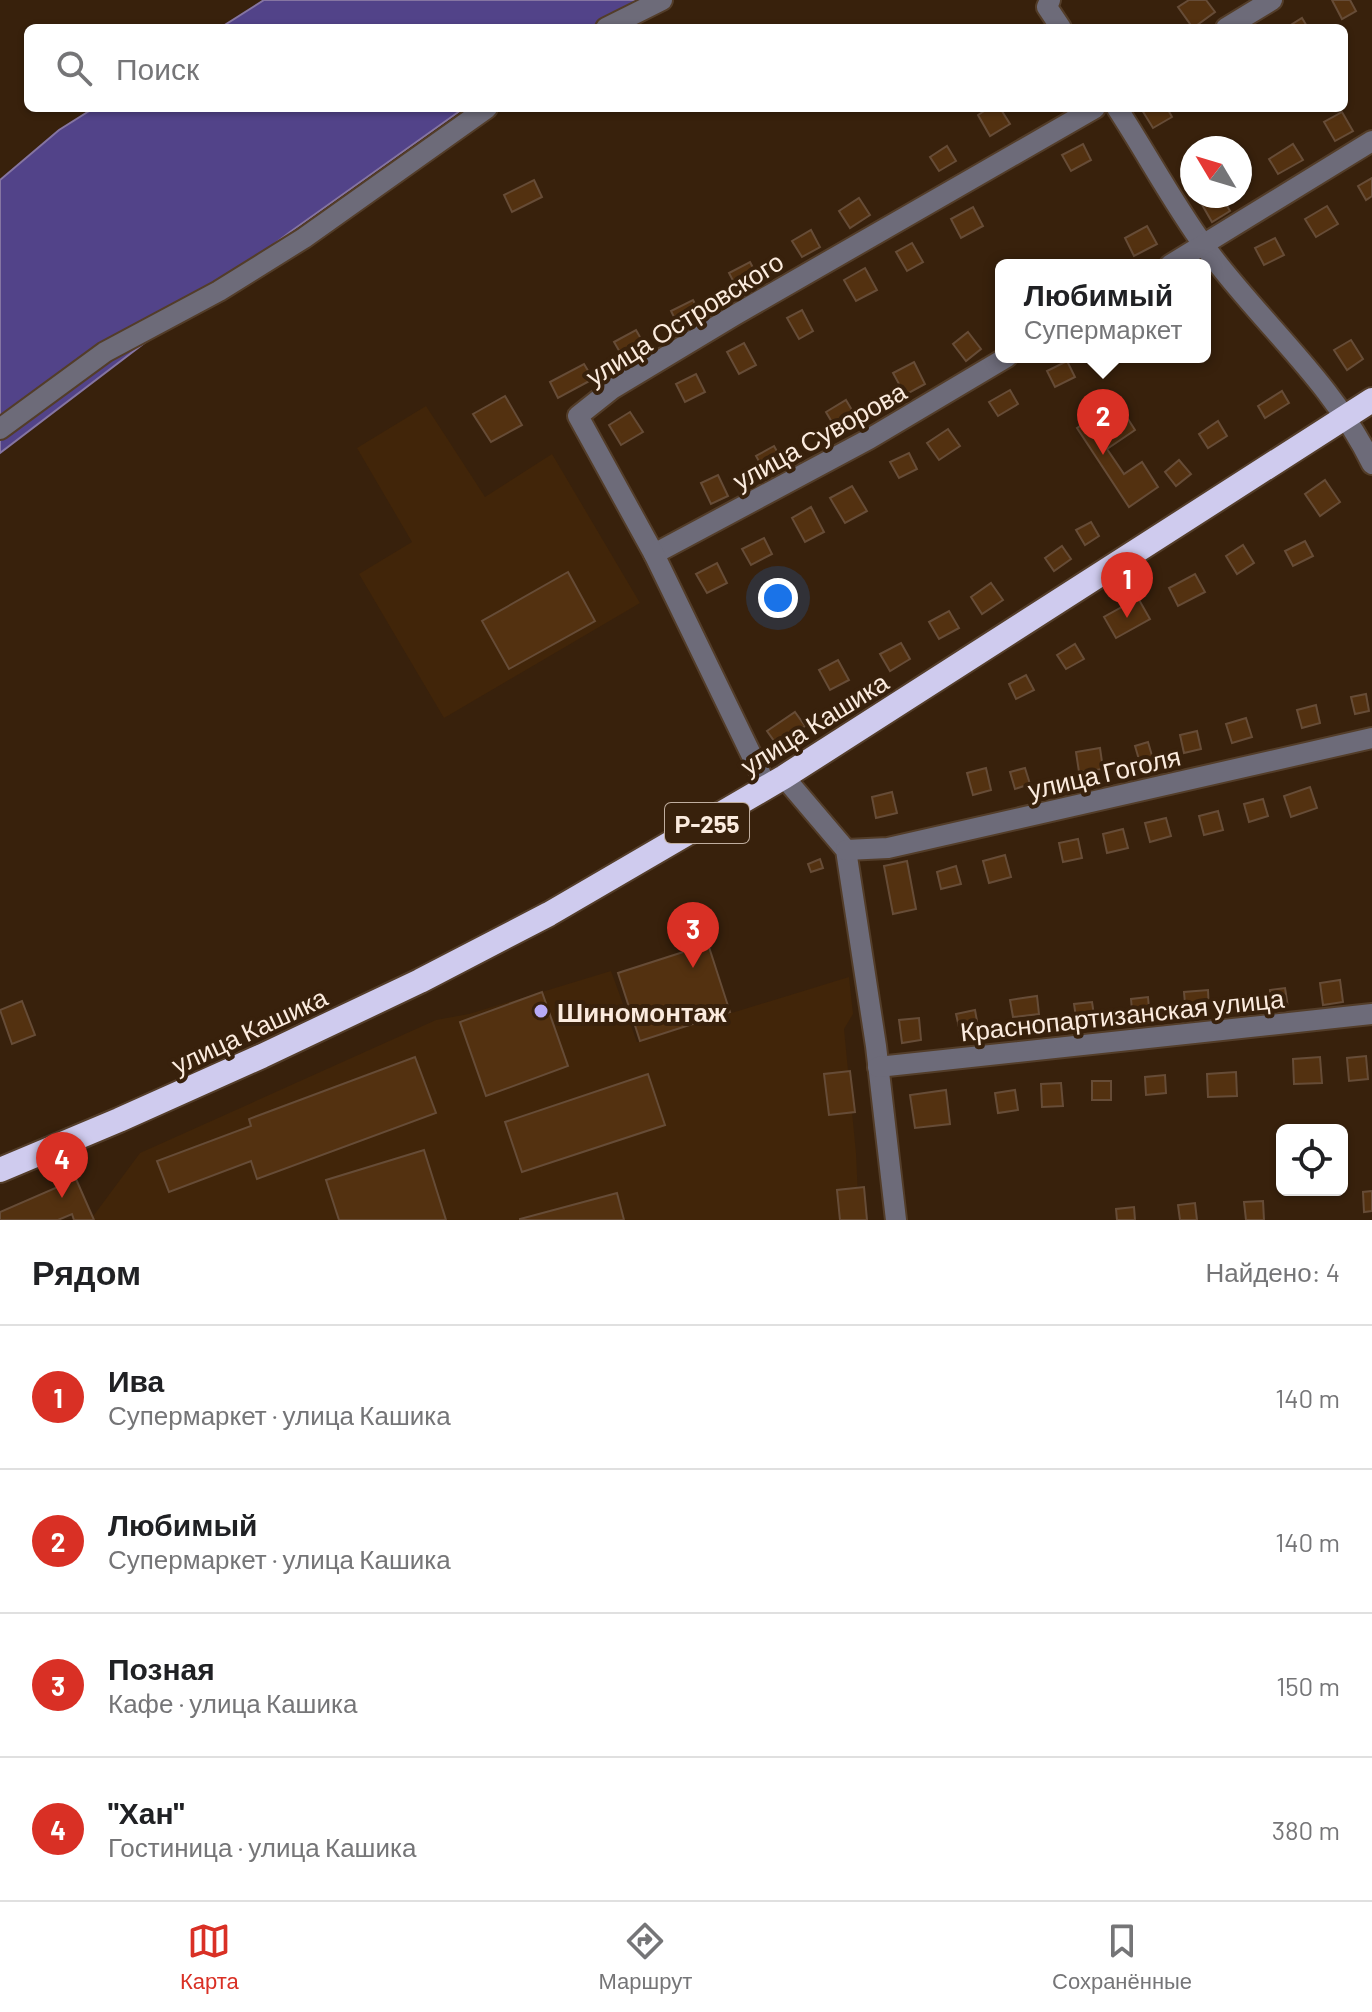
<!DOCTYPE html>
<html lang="ru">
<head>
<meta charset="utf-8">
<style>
	:root { --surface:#fff; --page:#f2f2f2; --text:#202124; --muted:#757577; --line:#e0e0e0; --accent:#d93025 }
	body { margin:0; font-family:Barlow,sans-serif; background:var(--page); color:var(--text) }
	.controls { position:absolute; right:24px; bottom:24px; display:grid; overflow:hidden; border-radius:12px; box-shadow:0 2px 6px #0004 }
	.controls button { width:72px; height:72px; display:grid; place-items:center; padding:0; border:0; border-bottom:2px solid var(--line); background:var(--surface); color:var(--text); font:40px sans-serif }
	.compass { position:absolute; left:1180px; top:136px; width:72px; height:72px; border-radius:50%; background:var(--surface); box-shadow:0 2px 6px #0004; rotate:308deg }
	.you { position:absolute; left:778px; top:598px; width:28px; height:28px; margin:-20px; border:6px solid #fff; border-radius:50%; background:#1a73e8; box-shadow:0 0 0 12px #1a73e833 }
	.badge { display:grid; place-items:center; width:52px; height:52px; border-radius:50%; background:var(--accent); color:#fff; font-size:26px; font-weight:700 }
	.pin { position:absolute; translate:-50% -66px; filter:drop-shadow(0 2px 4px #0008) }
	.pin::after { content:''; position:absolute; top:42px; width:28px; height:24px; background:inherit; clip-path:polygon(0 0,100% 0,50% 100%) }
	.popup { position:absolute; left:995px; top:259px; width:216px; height:104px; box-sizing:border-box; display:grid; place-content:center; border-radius:12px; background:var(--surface); filter:drop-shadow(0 2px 6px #0005); font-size:26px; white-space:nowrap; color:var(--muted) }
	.popup b { font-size:30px; color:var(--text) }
	.popup::after { content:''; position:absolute; left:50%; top:100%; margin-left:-16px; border:16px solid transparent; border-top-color:var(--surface) }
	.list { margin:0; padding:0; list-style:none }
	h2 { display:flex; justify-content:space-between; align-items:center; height:104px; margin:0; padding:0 32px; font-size:34px }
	h2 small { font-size:26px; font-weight:400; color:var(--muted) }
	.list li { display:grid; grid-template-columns:52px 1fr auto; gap:24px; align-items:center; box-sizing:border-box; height:144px; padding:0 32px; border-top:2px solid var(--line) }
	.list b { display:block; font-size:30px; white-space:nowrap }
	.list p { margin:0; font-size:26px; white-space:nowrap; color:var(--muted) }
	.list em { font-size:26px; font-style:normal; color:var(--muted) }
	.icon { flex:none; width:44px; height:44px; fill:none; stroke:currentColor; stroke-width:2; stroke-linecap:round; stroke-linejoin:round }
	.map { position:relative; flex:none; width:1372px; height:1220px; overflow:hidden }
	.search { position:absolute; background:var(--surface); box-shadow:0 2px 6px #0004; left:24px; right:24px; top:24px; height:88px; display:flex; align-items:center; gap:20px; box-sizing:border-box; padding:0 28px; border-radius:12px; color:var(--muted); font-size:30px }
	.sheet { height:680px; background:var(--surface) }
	nav { display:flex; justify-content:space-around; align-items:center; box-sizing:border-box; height:112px; border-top:2px solid var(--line); background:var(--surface); font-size:22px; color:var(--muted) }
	nav a { display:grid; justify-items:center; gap:4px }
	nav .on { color:var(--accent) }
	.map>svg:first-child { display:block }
	.built { fill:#412509 }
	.water { fill:#524389; stroke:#8575a2; stroke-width:2 }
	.building { fill:#533110; stroke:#664c37; stroke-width:2 }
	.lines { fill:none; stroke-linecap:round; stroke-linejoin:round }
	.minor-casing { stroke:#533d29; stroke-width:24 }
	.highway-casing { stroke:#533d29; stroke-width:28 }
	.minor { stroke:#6d6b79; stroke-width:20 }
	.highway { stroke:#cfcbee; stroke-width:24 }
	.poi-dot { fill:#b8abf7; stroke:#38210c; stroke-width:3 }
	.labels { text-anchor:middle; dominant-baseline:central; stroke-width:8; stroke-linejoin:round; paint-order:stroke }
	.shield { fill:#38210c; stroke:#c0ae9f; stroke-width:2 }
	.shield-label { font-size:24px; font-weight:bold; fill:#fbebde }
	.street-label { font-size:26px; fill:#fbebde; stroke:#38210c }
	.poi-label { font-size:26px; font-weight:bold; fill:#fbebde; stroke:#38210c; text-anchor:start }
</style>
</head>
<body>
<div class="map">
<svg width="1372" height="1220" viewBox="0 0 1372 1220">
	<rect width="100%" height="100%" fill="#38210c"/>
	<g class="built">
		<polygon points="426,406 485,497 552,454 640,603 444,718 359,574 412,542 357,448"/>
		<polygon points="611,971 637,1042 849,977 853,1014 844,1029 856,1153 859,1220 84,1220 94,1215 140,1153 436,1020 469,1014"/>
	</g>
	<g class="water">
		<polygon points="264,0 655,0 601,28 220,28"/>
		<polygon points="94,108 464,108 290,232 0,453 0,180 59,130"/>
	</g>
	<g class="building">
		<polygon points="1189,0 1206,0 1215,12 1193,28 1178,7"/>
		<polygon points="1332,0 1350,0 1356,11 1342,19"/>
		<polygon points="1302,18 1308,28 1286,28"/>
		<polygon points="989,108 1000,108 1010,124 990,136 978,115"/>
		<polygon points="1145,108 1167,108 1172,117 1153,128 1142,110"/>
		<polygon points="1342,112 1353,131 1335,141 1324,122"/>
		<polygon points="1083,144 1091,160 1071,171 1062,155"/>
		<polygon points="1293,144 1303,160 1278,174 1269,159"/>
		<polygon points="947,146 956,161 939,171 930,157"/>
		<polygon points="1372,178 1372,196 1366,200 1358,186"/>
		<polygon points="534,180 542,197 512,212 504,195"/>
		<polygon points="1197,196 1221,196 1230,211 1212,222"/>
		<polygon points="859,198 870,215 850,228 839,211"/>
		<polygon points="1327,206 1338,224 1316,237 1305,219"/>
		<polygon points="973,207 983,226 961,238 951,219"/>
		<polygon points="1147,226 1157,244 1134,256 1125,238"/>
		<polygon points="811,230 820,247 802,257 792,241"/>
		<polygon points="1275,238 1284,255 1264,265 1255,248"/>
		<polygon points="912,243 923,262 907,271 896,252"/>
		<polygon points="750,262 760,281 739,292 729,273"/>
		<polygon points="865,268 877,290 856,301 844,280"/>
		<polygon points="693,300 701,316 679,327 671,311"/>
		<polygon points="802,310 813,331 799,339 787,318"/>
		<polygon points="636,330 645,346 624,359 614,342"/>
		<polygon points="968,332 981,349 966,361 953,344"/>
		<polygon points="1351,340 1363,359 1347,370 1334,350"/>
		<polygon points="744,343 756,365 739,374 727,352"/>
		<polygon points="1067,361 1075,377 1055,387 1047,371"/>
		<polygon points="914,362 925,384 905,395 893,373"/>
		<polygon points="584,364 593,379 558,398 550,382"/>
		<polygon points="696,374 705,392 685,402 676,384"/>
		<polygon points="1010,390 1018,404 998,416 989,402"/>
		<polygon points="1282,391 1289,403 1265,418 1258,406"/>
		<polygon points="505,396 522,425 491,442 473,414"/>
		<polygon points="846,400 859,422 839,434 826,412"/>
		<polygon points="1117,402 1135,430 1107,449 1124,474 1142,462 1158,487 1129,507 1077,428"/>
		<polygon points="630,412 643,432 621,445 609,425"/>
		<polygon points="1218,421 1227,436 1208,448 1199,434"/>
		<polygon points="948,429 960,446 939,460 927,443"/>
		<polygon points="774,446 784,464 766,474 756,456"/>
		<polygon points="909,453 917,469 899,478 890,462"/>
		<polygon points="1179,460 1191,474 1176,486 1165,472"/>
		<polygon points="718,475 728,496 711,504 701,483"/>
		<polygon points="1325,480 1340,502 1320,516 1305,494"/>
		<polygon points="852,486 867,511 845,523 830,498"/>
		<polygon points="811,507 824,532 805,542 792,518"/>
		<polygon points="1091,522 1099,536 1085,545 1076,530"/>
		<polygon points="764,538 772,554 751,565 742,549"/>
		<polygon points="1305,541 1313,556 1293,566 1285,551"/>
		<polygon points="1243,545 1254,563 1237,574 1226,556"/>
		<polygon points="1062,546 1071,559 1054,571 1045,558"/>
		<polygon points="717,563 727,583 707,593 696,574"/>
		<polygon points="568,572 595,621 509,669 482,621"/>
		<polygon points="1195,574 1205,592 1178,606 1169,588"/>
		<polygon points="991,583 1003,600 982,614 971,597"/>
		<polygon points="1138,598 1150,619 1116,638 1104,617"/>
		<polygon points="949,611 959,628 939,639 929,622"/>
		<polygon points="901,643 910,659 890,671 880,654"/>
		<polygon points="1075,644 1084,659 1066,669 1057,655"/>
		<polygon points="838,660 849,680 830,690 819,670"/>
		<polygon points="1026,675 1034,690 1016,699 1009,684"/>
		<polygon points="1366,694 1369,711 1355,714 1351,697"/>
		<polygon points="1316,705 1320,723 1302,728 1297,710"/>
		<polygon points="795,712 805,726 777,745 767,731"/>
		<polygon points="1246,718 1252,737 1232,743 1226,724"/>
		<polygon points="1197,731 1201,749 1184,753 1180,735"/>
		<polygon points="1148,742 1153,759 1140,763 1135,746"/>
		<polygon points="1100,748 1103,769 1079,772 1076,752"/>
		<polygon points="986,768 991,790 973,795 967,773"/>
		<polygon points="1025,768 1030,784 1015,789 1010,772"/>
		<polygon points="1310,787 1317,808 1291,817 1284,796"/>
		<polygon points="892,792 897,813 876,818 872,797"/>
		<polygon points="1263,799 1268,816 1249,822 1244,804"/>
		<polygon points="1218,811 1223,830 1204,835 1199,816"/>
		<polygon points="1166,818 1171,836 1150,842 1145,823"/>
		<polygon points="1123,829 1128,848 1107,853 1103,834"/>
		<polygon points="1078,839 1082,858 1063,862 1059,843"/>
		<polygon points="1005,855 1011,877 989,883 983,861"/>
		<polygon points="820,859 823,868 811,872 808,864"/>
		<polygon points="907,861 916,909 893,914 884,866"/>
		<polygon points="956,866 961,884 941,889 937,872"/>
		<polygon points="708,944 730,1012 640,1041 618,973"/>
		<polygon points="1340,980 1343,1002 1323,1005 1320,983"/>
		<polygon points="1285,988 1288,1007 1272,1009 1270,990"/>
		<polygon points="1208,990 1209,1013 1186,1015 1184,992"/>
		<polygon points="542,992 568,1066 486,1096 460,1022"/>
		<polygon points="1037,996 1039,1014 1013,1017 1010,1000"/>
		<polygon points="1148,997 1150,1019 1133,1021 1131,999"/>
		<polygon points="22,1001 35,1035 12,1044 0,1010"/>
		<polygon points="1092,1002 1095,1022 1077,1024 1074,1004"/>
		<polygon points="975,1010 979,1032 961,1036 956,1014"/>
		<polygon points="919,1018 921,1040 902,1043 899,1020"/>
		<polygon points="1366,1056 1368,1079 1349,1081 1347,1058"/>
		<polygon points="415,1057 436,1113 257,1179 251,1161 169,1192 157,1161 251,1126 249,1119"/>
		<polygon points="1320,1057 1322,1083 1294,1084 1293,1059"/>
		<polygon points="850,1071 855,1112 829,1115 824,1074"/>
		<polygon points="1236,1072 1237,1096 1208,1097 1207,1074"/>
		<polygon points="648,1074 665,1125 522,1172 505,1122"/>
		<polygon points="1165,1075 1166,1093 1146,1095 1145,1077"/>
		<rect x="1092" y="1081" width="19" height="19"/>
		<polygon points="1061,1083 1063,1106 1042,1107 1041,1084"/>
		<polygon points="946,1090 950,1124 915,1128 910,1095"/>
		<polygon points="1015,1090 1018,1110 998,1113 995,1093"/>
		<polygon points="424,1150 446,1220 339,1220 326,1180"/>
		<polygon points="76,1179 94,1220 74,1220 72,1214 58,1220 0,1220 0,1212"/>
		<polygon points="864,1187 867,1220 840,1220 837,1190"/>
		<polygon points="1372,1191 1372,1211 1364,1212 1363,1192"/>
		<polygon points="617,1193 624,1220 520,1220 520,1219"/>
		<polygon points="1263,1201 1264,1220 1246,1220 1244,1202"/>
		<polygon points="1195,1203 1197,1220 1180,1220 1178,1205"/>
		<polygon points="1134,1207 1135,1220 1117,1220 1116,1209"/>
	</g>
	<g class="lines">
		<defs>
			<g id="minor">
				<polyline points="1050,0 1047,7 1061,28"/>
				<polyline points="606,28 662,0"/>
				<polyline points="1226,28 1272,0"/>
				<path d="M1117,108C1147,154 1173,203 1205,247C1259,321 1332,381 1372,464"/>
				<polyline points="1170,265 1372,141"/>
				<polyline points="0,429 105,352 219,291 304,238 487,108"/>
				<polyline points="654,554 869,439 1007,357"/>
				<polyline points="784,777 846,850 876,1046 896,1220"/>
				<polyline points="766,785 654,554 578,416 612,389 735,315 1095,108"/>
				<polyline points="846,850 888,848 1372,738"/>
				<polyline points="878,1067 1372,1014"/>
			</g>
			<polyline id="highway" points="0,1170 119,1120 262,1056 420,981 549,914 784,777 1372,400"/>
		</defs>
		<use href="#minor" class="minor-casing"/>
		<use href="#highway" class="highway-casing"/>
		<use href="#minor" class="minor"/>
		<use href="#highway" class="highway"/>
	</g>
	<circle class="poi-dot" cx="541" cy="1011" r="8"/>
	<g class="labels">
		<rect class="shield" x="665" y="803" width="84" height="40" rx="6"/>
		<g class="shield-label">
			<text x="707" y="823">Р-255</text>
		</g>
		<g class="street-label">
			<text transform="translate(684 318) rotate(-32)">улица Островского</text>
			<text transform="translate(819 435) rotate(-29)">улица Суворова</text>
			<text transform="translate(814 723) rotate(-32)">улица Кашика</text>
			<text transform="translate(1104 772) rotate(-13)">улица Гоголя</text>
			<text transform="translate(1122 1014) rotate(-6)">Краснопартизанская улица</text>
			<text transform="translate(249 1030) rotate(-25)">улица Кашика</text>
		</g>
		<g class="poi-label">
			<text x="557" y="1011">Шиномонтаж</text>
		</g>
	</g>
</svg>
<div class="controls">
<button><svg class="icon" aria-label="locate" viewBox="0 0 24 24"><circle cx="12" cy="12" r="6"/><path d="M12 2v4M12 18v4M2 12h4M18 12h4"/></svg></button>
</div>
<svg class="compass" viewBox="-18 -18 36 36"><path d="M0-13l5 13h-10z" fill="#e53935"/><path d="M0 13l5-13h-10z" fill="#757577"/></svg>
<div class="you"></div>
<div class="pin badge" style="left:1127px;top:618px">1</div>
<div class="pin badge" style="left:1103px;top:455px">2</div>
<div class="popup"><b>Любимый</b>Супермаркет</div>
<div class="pin badge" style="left:693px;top:968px">3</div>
<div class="pin badge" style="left:62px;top:1198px">4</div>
<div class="search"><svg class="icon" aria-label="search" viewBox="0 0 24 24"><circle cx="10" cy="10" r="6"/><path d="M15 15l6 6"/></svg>Поиск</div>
</div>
<section class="sheet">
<h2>Рядом<small>Найдено: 4</small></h2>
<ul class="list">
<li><span class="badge">1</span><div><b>Ива</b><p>Супермаркет · улица Кашика</p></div><em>140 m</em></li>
<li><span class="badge">2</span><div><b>Любимый</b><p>Супермаркет · улица Кашика</p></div><em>140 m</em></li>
<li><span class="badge">3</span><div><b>Позная</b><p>Кафе · улица Кашика</p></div><em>150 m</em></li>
<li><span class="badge">4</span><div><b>&quot;Хан&quot;</b><p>Гостиница · улица Кашика</p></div><em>380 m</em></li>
</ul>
</section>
<nav>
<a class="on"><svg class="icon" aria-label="map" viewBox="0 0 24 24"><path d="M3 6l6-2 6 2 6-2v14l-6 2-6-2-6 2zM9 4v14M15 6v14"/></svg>Карта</a>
<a><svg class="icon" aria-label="directions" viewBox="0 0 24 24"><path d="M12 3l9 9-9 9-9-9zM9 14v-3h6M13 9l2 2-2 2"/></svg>Маршрут</a>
<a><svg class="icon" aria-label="saved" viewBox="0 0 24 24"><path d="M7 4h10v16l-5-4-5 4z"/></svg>Сохранённые</a>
</nav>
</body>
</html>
